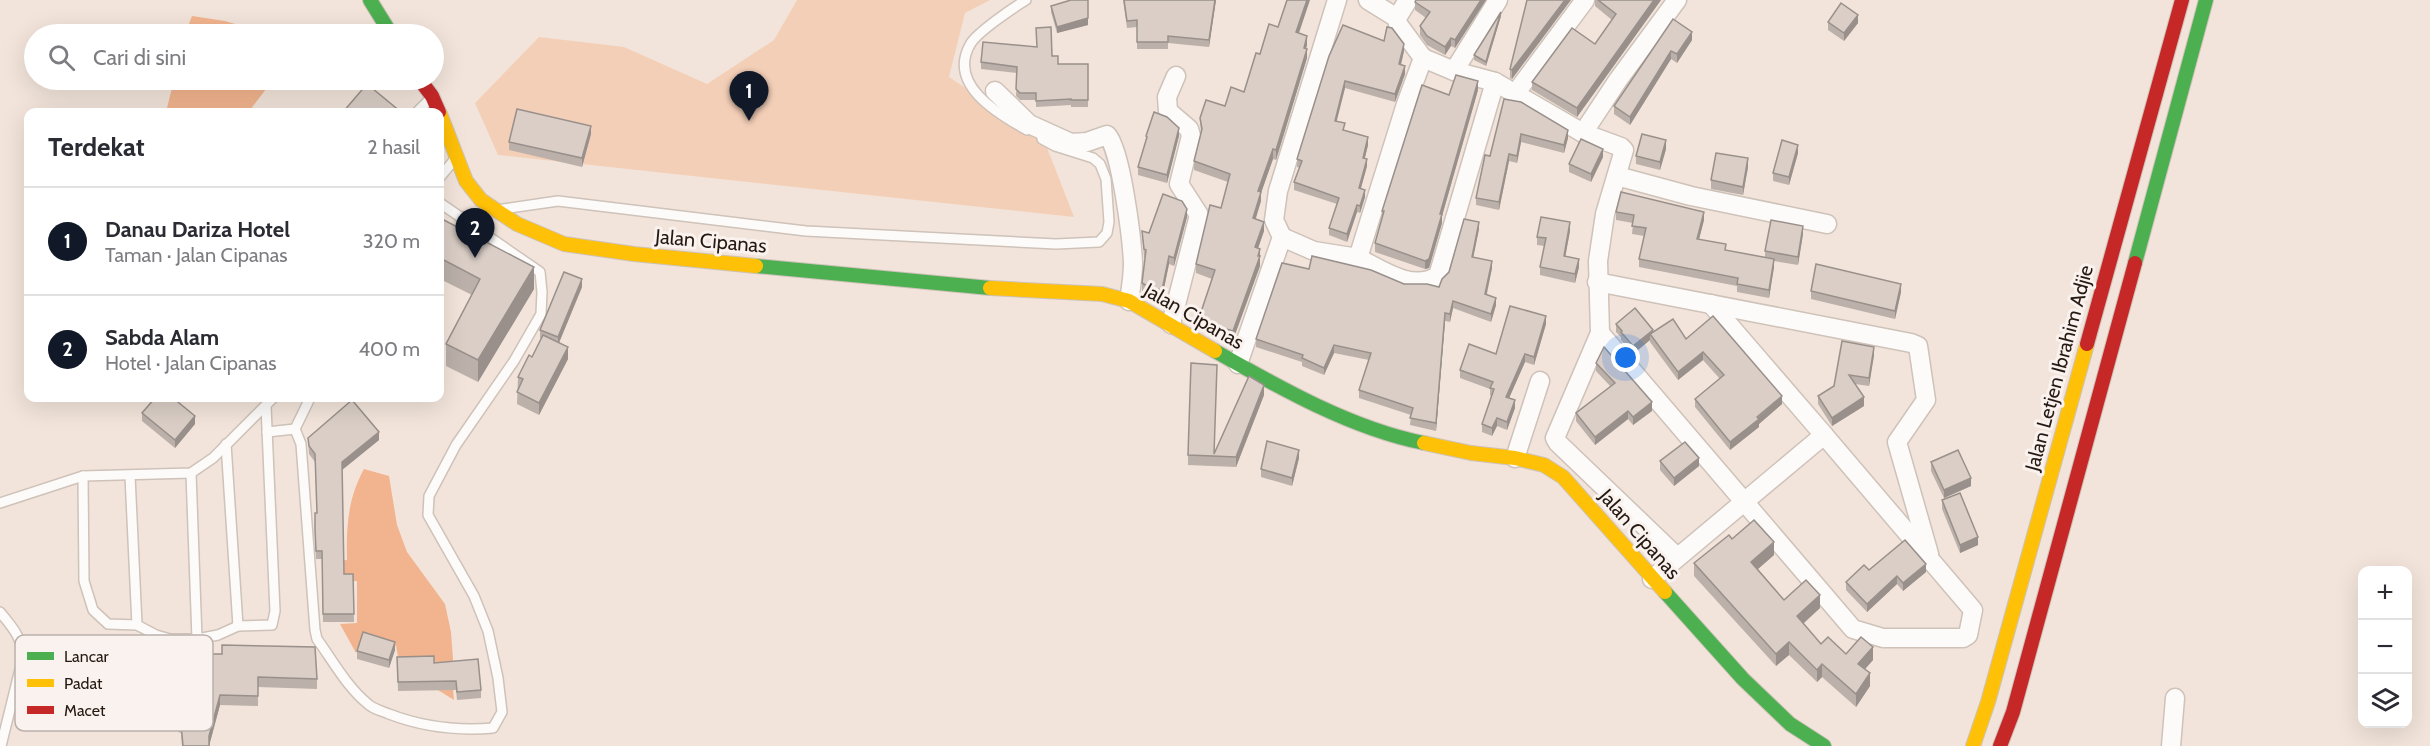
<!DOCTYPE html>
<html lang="id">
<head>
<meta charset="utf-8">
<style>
	:root { --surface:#fff; --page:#f7f7f7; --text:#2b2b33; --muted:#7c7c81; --line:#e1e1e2; --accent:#111827 }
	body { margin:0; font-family:Cabin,sans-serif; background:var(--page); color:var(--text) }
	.controls { position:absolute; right:18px; bottom:18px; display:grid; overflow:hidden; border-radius:12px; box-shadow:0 6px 24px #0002 }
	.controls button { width:54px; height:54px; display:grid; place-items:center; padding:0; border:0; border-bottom:2px solid var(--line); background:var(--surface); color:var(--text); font:30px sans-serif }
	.you { position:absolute; left:1626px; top:358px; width:21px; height:21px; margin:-15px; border:4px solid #fff; border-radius:50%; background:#1a73e8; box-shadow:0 0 0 9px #1a73e833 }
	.badge { display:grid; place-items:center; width:39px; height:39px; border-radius:50%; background:var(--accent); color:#fff; font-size:20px; font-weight:700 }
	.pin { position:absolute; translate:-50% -50px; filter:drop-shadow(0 2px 3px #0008) }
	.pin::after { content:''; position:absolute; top:32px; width:21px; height:18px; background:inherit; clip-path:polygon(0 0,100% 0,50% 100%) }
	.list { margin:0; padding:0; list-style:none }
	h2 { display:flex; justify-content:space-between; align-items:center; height:78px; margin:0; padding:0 24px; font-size:26px }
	h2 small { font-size:20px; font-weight:400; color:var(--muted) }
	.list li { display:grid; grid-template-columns:39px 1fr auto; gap:18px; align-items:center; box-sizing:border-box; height:108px; padding:0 24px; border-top:2px solid var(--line) }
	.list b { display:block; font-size:22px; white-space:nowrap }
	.list p { margin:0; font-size:20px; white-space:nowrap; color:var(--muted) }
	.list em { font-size:20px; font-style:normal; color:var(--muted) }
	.icon { flex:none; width:33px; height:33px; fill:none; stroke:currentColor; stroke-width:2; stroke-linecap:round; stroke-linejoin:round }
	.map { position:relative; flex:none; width:2430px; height:746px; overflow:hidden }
	.search { position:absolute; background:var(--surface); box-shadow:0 6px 24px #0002; left:24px; top:24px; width:420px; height:66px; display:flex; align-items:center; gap:15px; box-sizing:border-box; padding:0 21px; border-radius:33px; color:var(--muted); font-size:22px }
	.panel { position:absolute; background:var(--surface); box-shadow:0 6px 24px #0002; left:24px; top:108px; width:420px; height:294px; border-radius:12px }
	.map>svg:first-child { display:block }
	.green { fill:#f4cfb8 }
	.water { fill:#f2b48e }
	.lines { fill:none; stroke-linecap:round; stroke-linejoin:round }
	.lane-casing { stroke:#cec2b9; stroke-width:12 }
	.street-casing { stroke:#cec2b9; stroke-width:21 }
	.fast-casing { stroke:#cec2b9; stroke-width:16 }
	.slow-casing { stroke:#cec2b9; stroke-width:16 }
	.jam-casing { stroke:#cec2b9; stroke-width:16 }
	.lane { stroke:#fdfbf9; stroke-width:9 }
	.street { stroke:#fdfbf9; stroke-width:18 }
	.fast { stroke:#4caf50; stroke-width:14 }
	.slow { stroke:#ffc107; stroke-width:14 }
	.jam { stroke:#c62828; stroke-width:14 }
	.wall { fill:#bbb1aa }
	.shaded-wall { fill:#99908b }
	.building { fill:#dacec6; stroke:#99908b; stroke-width:1.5 }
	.labels { text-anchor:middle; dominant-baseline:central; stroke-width:6; stroke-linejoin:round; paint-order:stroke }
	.street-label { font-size:20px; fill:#251912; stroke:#faf2ee }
	.key { fill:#faf2ee; stroke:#bab1ac; stroke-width:1.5 }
	.key-label { font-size:16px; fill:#251912 }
</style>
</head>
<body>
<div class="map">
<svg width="2430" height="746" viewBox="0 0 2430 746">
	<rect width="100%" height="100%" fill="#f2e4da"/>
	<polygon class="green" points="797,0 990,0 965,13 949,77 1044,140 1074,217 498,155 475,103 539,37 624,47 707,84 774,40"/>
	<g class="water">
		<polygon points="192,16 225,21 269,34 185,34"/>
		<polygon points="174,80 273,80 250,110 252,112 166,112"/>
		<path d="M364,469L389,476L397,525L407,552L445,604L451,632L453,659L451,669L454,700L438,690L436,662H399L396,646L362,635L356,653L340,624L357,623V581L336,582V561L347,560C346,527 348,498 364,469Z"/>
	</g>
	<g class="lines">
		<defs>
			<g id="lane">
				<path d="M1026,0C1013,8 979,31 971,43C946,84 998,114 1027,130"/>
				<polyline points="417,112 431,98"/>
				<polyline points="440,177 455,159"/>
				<polyline points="503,209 558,201 806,231 1056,244 1099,242 1107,233 1109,222 1106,179 1100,164 1093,158 1055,146 1042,139"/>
				<polyline points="295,429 310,398"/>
				<path d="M267,432L295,429L301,444L315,630L317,639C333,661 347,687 368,704C373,709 382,711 389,714C423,727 457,731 493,728L502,712L498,678L488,631L474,596L428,515L429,496L456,445L514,361L541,314L542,292L540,272L440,203"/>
				<polyline points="226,444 238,626"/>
				<polyline points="191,473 197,639"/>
				<polyline points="83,476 84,581 93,610 108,624 137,625 156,635 170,639 197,639 218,635 238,626 272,625 275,611 266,406"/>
				<polyline points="130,476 137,625"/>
				<polyline points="0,503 83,476 191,473 213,458 273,398"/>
				<path d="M0,612C12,627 22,637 23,657L1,746"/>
			</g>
			<g id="street">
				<polyline points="1368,0 1397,18"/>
				<polyline points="1408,0 1397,18 1398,24 1423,58"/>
				<polyline points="1423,58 1454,71 1498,0"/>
				<polyline points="1454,71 1495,82 1583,133 1621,147 1624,150 1605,214 1598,261 1600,333 1555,438 1558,443 1677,557"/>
				<path d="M995,91L1029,124L1071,143L1087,142L1107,135C1121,149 1132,240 1133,263C1133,276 1131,288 1129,301"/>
				<polyline points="1515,94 1585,0"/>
				<polyline points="1583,133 1618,80 1677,0"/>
				<polyline points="1617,176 1691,196 1827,224"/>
				<polyline points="1282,237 1314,251 1358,258 1406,104 1423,58"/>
				<path d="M1358,258C1382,270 1412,292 1438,276L1495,82"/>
				<polyline points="1597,282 1911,343 1918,346 1926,400 1897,442 1929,554"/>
				<polyline points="1711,304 1824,435"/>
				<polyline points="1171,324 1199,215 1179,184 1191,136 1189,129 1168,111 1167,97 1176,76"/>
				<polyline points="1600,333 1853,629 1883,638 1963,638 1968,635 1973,610 1824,435 1652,579"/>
				<polyline points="1238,364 1282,237 1274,220 1278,191 1337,0"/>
				<polyline points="1515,458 1540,381"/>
				<polyline points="2171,746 2175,698"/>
			</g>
			<g id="fast">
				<polyline points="370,0 391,34"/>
				<polyline points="2135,263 2206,0"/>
				<polyline points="756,266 990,288"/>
				<path d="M1215,351C1278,387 1352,429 1424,443"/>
				<polyline points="1665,592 1743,679 1790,724 1824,746"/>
			</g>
			<g id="slow">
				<polyline points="440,114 466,181 481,200 517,224 564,244 634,254 756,266"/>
				<polyline points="990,288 1102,294 1129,301 1215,351"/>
				<polyline points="1424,443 1471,453 1515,458 1544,465 1563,477 1665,592"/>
				<polyline points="1973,746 1988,702 2087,344"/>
			</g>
			<g id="jam">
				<polyline points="420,80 432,96 439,112"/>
				<polyline points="2087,344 2182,0"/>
				<polyline points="2000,746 2013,712 2135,263"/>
			</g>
		</defs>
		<use href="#lane" class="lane-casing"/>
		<use href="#street" class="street-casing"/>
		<use href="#fast" class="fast-casing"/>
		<use href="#slow" class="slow-casing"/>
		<use href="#jam" class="jam-casing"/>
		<use href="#lane" class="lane"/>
		<use href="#street" class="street"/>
		<use href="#fast" class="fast"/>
		<use href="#slow" class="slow"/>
		<use href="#jam" class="jam"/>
	</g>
	<g class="wall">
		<polygon points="1123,0 1216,0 1209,47 1168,43 1168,49 1137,49 1137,27 1127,28"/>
		<polygon points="1486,0 1455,48 1451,46 1445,55 1427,45 1420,35 1420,26 1426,18 1415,10 1415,2"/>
		<polygon points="1527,0 1512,79 1510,78 1510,69"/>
		<polygon points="1595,0 1661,0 1577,117 1532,90 1532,82 1595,44 1612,20 1595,6"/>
		<polygon points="1051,6 1088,25 1057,33 1051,12"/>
		<polygon points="1501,16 1486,66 1474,60 1474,55"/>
		<polygon points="1673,19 1692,40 1677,63 1671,59 1630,125 1614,114 1614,106"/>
		<polygon points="1828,22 1858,23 1844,41 1828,30"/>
		<polygon points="1278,27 1299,33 1307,45 1306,48 1307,58 1276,160 1273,159 1261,193 1261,201 1255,219 1264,231 1258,248 1260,249 1260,266 1233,340 1220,336 1200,324 1200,315 1212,279 1196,273 1196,264 1221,208 1228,182 1194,170 1194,161 1201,133 1200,118 1225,106 1244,92 1260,54"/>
		<polygon points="1404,51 1401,65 1405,74 1395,102 1345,88 1336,121 1345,131 1368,145 1365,158 1367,166 1361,188 1365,197 1360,213 1357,212 1347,242 1329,235 1329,228 1337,204 1294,190 1294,182 1300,168 1297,167 1297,159 1329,56"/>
		<polygon points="1052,56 1058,64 1088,64 1088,107 1071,107 1071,105 1036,107 1036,100 1020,100 1016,96 1017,73 981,69 981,62"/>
		<polygon points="1478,90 1442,216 1442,223 1429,268 1425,269 1375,252 1375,243 1382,219 1382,211 1449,95"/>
		<polygon points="1504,99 1568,138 1564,153 1521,142 1517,163 1509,161 1499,210 1476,205 1476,198 1490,156"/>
		<polygon points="591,134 582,167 509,150 509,142"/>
		<polygon points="1146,136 1179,136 1167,183 1138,175 1138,167 1146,142"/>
		<polygon points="1666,149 1660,170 1636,164 1636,156"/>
		<polygon points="1798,153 1789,185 1773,181 1773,173"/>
		<polygon points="1603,157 1591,182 1569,172 1569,164"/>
		<polygon points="1748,167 1743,195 1711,189 1711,180"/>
		<polygon points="1616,212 1704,220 1699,239 1726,250 1765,257 1765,251 1803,234 1798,265 1774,261 1774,267 1769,298 1737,292 1737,286 1639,267 1639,259 1644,236 1632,234 1633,223 1616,220"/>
		<polygon points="1187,217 1174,266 1169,264 1162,298 1151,296 1142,291 1142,283 1145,258 1144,257 1142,231 1149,233"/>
		<polygon points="440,218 534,289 478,382 446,366 446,344 472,295 440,279"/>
		<polygon points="1479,229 1473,257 1492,268 1487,294 1496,305 1491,322 1453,308 1450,322 1445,321 1436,431 1410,425 1411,415 1359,398 1359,390 1369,360 1334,353 1324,375 1302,366 1302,362 1256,347 1256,339 1309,269 1404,284 1439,287 1449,272"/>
		<polygon points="1570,231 1565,256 1579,267 1575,283 1540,275 1540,267 1545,246 1537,245 1537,237"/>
		<polygon points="582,287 559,343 568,359 539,415 517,404 518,377 532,357 542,339 540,338 540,330"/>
		<polygon points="1811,291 1901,292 1895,319 1811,299"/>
		<polygon points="1546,324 1534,365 1525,362 1509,398 1515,408 1507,430 1497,426 1492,436 1482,432 1482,424 1491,396 1490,395 1490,389 1460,378 1460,370 1496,354"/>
		<polygon points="1616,324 1653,332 1686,339 1782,404 1759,424 1759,427 1730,450 1695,407 1695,399 1720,379 1703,360 1678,380 1650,342 1650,340 1633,354 1621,340 1621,337 1616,332"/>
		<polygon points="1874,355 1869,386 1855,384 1864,406 1832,426 1818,404 1818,396 1834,386"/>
		<polygon points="1596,363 1652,411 1633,425 1628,419 1595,445 1576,421 1576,413 1611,387 1596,371"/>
		<polygon points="1264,395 1236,467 1188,465 1188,455 1214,453"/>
		<polygon points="142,413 195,424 175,448 142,421"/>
		<polygon points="308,438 379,440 342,470 344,574 353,574 354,622 323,622 322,559 316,559 315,537 315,513 317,513 315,462 309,454"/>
		<polygon points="1299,458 1292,486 1261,477 1261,469"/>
		<polygon points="1660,461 1699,466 1674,486 1660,470"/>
		<polygon points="1931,462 1971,486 1944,498 1931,471"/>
		<polygon points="1942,500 1978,545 1960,553 1942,509"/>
		<polygon points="1732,539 1774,555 1758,569 1784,600 1820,608 1803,624 1821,644 1846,654 1873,660 1865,669 1870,686 1856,707 1822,677 1817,682 1789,655 1776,666 1694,576 1694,563"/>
		<polygon points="1869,570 1926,572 1903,591 1897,584 1867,612 1846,590 1846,582"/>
		<polygon points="395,650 389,668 357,659 357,651"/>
		<polygon points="93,654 166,655 165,709 92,708"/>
		<polygon points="194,654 317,679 317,689 258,687 258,706 220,705 209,746 182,746 181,733 178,732 178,722 182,709 180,709 180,699"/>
		<polygon points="397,657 481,690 481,698 457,700 456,690 398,691"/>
	</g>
	<g class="shaded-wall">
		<polygon points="1215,0 1216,0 1209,47 1209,40"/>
		<polygon points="1307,0 1310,0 1296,42 1296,32"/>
		<polygon points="1481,0 1486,0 1455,48 1455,40"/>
		<polygon points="1565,0 1571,0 1512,79 1512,70"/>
		<polygon points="1654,0 1661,0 1577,117 1577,108"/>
		<polygon points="1501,12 1501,16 1486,66 1486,62"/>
		<polygon points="1858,15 1858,23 1844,41 1844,33"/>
		<polygon points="1088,18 1088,25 1057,33 1057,27"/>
		<polygon points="1692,32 1692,40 1677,63 1677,54"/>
		<polygon points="1307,36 1307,45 1304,57 1304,48"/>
		<polygon points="1451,38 1451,46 1445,55 1445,47"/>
		<polygon points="1404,44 1404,51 1399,72 1399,64"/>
		<polygon points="1307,49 1307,58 1276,160 1276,150"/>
		<polygon points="1671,51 1671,59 1630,125 1630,117"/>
		<polygon points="1405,66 1405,74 1395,102 1395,94"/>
		<polygon points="1345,81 1345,88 1335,128 1335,121"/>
		<polygon points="1478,81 1478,90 1442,216 1442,223 1429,268 1425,269 1425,261 1440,214"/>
		<polygon points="591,126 591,134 582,167 582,158"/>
		<polygon points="1179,128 1179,136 1167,183 1167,175"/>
		<polygon points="1568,130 1568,138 1564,153 1564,145"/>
		<polygon points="1521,134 1521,142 1517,163 1517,156"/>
		<polygon points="1368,137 1368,145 1363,165 1363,158"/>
		<polygon points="1666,140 1666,149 1660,170 1660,162"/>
		<polygon points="1798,145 1798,153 1789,185 1789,177"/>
		<polygon points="1273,149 1273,159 1261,193 1261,201 1253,228 1253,218 1258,191"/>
		<polygon points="1603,149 1603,157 1591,182 1591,174"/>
		<polygon points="1509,154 1509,161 1499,210 1499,202"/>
		<polygon points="1748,158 1748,167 1743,195 1743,187"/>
		<polygon points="1367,159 1367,166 1359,195 1359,188"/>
		<polygon points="1365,190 1365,197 1360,213 1360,206"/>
		<polygon points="1357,205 1357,212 1347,242 1347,234"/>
		<polygon points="1187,209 1187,217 1174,266 1174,258"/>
		<polygon points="1704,212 1704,220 1697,247 1697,239"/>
		<polygon points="1264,222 1264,231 1255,257 1255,247"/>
		<polygon points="1479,222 1479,229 1472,264 1472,257"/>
		<polygon points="1570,222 1570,231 1564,264 1564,256"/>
		<polygon points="1803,226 1803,234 1798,265 1798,257"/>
		<polygon points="1260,249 1260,266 1233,340 1233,331"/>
		<polygon points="1169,256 1169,264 1162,298 1162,290"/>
		<polygon points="1579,259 1579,267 1575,283 1575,274"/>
		<polygon points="1774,259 1774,267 1769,298 1769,290"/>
		<polygon points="1492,261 1492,268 1485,301 1485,294"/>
		<polygon points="534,267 534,289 478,382 478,360"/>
		<polygon points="582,279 582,287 558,345 558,337"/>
		<polygon points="1901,284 1901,292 1895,319 1895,311"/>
		<polygon points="1496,298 1496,305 1491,322 1491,314"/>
		<polygon points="1453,301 1453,308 1450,322 1450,314"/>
		<polygon points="1445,313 1445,321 1436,431 1436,423"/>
		<polygon points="1546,316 1546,324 1534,365 1534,357"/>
		<polygon points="1653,330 1653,338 1650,334 1650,340 1633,354 1633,346"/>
		<polygon points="1334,345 1334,353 1324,375 1324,368"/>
		<polygon points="568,347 568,359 539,415 539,403"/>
		<polygon points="1874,347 1874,355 1869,386 1869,378"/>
		<polygon points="1703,352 1703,360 1678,380 1678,372"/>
		<polygon points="1525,354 1525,362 1506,405 1506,397"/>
		<polygon points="1264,385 1264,395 1236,467 1236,457"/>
		<polygon points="1782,396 1782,404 1759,424 1759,427 1730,450 1730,442"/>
		<polygon points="1864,397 1864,406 1832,426 1832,418"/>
		<polygon points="1515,400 1515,408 1507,430 1507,422"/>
		<polygon points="1652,402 1652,411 1633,425 1633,417"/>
		<polygon points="1628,411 1628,419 1595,445 1595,437"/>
		<polygon points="195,416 195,424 175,448 175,440"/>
		<polygon points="1497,418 1497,426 1492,436 1492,428"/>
		<polygon points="379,432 379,440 342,470 342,462"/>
		<polygon points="1299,450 1299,458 1292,486 1292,478"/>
		<polygon points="1699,458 1699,466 1674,486 1674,478"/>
		<polygon points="1971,478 1971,486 1944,498 1944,490"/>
		<polygon points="1978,537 1978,545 1960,553 1960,545"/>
		<polygon points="1774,542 1774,555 1751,575 1751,562"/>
		<polygon points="1926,564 1926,572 1903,591 1903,583"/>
		<polygon points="1897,576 1897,584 1867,612 1867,604"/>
		<polygon points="1820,595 1820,608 1797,629 1797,616"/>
		<polygon points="395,642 395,650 389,668 389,660"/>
		<polygon points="1789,642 1789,655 1776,666 1776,654"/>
		<polygon points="1873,647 1873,660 1858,677 1858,664"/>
		<polygon points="1822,664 1822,677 1817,682 1817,670"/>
		<polygon points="1870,673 1870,686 1856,707 1856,694"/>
		<polygon points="220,695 220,705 209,746 209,736"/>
	</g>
	<g class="building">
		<polygon points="1071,0 1088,0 1088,18 1057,27 1051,6"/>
		<polygon points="1124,0 1215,0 1209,40 1168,36 1168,42 1137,42 1137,20 1127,21"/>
		<polygon points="1287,0 1307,0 1296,32 1307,36 1304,48 1307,49 1276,150 1273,149 1258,191 1261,192 1253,218 1264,222 1255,247 1260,249 1258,256 1260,256 1233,331 1220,327 1200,315 1215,270 1196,264 1210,205 1221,208 1230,174 1194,161 1202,129 1200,118 1206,100 1225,106 1231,87 1244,92 1256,53 1260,54 1269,24 1278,27"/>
		<polygon points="1416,0 1481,0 1455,40 1451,38 1445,47 1427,36 1420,26 1430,12 1415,2"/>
		<polygon points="1527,0 1565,0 1512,70 1510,69"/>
		<polygon points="1598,0 1654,0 1577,108 1532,82 1572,28 1595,44 1616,14"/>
		<polygon points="1841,3 1858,15 1844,33 1828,22"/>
		<polygon points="1501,12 1489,51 1486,62 1474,55"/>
		<polygon points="1673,19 1692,32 1677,54 1671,51 1630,117 1614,106"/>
		<polygon points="1343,25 1384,41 1387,27 1392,28 1404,44 1399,64 1405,66 1395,94 1345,81 1335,121 1345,123 1343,130 1368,137 1363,158 1367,159 1359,188 1365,190 1360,206 1357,205 1347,234 1329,228 1339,198 1294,182 1302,161 1297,159 1329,56"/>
		<polygon points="1051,27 1052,56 1058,56 1058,64 1088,64 1088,100 1071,100 1071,99 1036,101 1036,93 1020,93 1016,89 1017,67 981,62 983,42 1037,47 1036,28"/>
		<polygon points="1456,75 1478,81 1440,214 1442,214 1429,259 1425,261 1375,243 1384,211 1382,211 1422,85 1449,95"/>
		<polygon points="367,84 401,112 343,112"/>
		<polygon points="1504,99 1521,102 1568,130 1564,145 1521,134 1517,156 1509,154 1499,202 1476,198 1485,155 1490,156"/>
		<polygon points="517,109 591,126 582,158 509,142"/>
		<polygon points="1154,112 1167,117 1179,128 1167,175 1138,167 1147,137 1146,136"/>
		<polygon points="1642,134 1666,140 1660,162 1636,156"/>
		<polygon points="1581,139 1603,149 1591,174 1569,164"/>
		<polygon points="1782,140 1798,145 1789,177 1773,173"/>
		<polygon points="1716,153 1748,158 1743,187 1711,180"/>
		<polygon points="1621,192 1704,212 1697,239 1726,244 1725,250 1774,259 1769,290 1737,284 1738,278 1639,259 1646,228 1632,226 1634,215 1616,212"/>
		<polygon points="1163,194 1182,201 1187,209 1174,258 1169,256 1162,290 1151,288 1142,283 1146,250 1144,249 1142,231 1149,233"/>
		<polygon points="1541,217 1570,222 1564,256 1579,259 1575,274 1540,267 1546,238 1537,237"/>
		<polygon points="440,218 534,267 478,360 446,344 480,279 440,258"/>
		<polygon points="1464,219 1479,222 1472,257 1492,261 1485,294 1496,298 1491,314 1453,301 1450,314 1445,313 1436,423 1410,418 1413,408 1359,390 1371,353 1334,345 1324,368 1302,358 1303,355 1256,339 1282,263 1309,269 1312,256 1371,270 1404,284 1427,284 1439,287 1442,279 1449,272"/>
		<polygon points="1771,220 1803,226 1798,257 1765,251"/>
		<polygon points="1816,264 1901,284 1895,311 1811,291"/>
		<polygon points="564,272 582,279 558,337 540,330"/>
		<polygon points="1510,306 1546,316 1534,357 1525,354 1506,397 1515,400 1507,422 1497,418 1492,428 1482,424 1494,389 1490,388 1493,382 1460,370 1469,344 1496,354"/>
		<polygon points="1635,308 1653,330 1633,346 1621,332 1622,331 1616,324"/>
		<polygon points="1713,316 1782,396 1757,417 1759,419 1730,442 1695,399 1724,375 1703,352 1678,372 1650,334 1673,319 1686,339"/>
		<polygon points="543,335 568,347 539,403 517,392 523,379 518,377 529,355 532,357"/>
		<polygon points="1842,341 1874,347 1869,378 1849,375 1864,397 1832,418 1818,396 1834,386"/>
		<polygon points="1604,347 1652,402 1633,417 1628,411 1595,437 1576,413 1615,383 1596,363"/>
		<polygon points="1191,363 1217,365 1214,454 1249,376 1264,385 1236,457 1188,455"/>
		<polygon points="155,398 173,398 195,416 175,440 142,413"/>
		<polygon points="352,400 379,432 342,462 344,574 353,574 354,614 323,614 322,551 316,551 315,529 315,513 317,513 315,454 309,446 308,438"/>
		<polygon points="1267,441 1299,450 1292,478 1261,469"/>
		<polygon points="1685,442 1699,458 1674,478 1660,461"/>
		<polygon points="1958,450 1971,478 1944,490 1931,462"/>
		<polygon points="1960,493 1978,537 1960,545 1942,500"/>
		<polygon points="1754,520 1774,542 1751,562 1784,600 1806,580 1820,595 1797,616 1821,644 1828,637 1846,654 1861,637 1873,647 1858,664 1870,673 1856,694 1822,664 1817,670 1789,642 1776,654 1694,563 1729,535 1732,539"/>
		<polygon points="1905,540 1926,564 1903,583 1897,576 1867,604 1846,582 1864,565 1869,570"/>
		<polygon points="363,632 395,642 389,660 357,651"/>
		<polygon points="222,645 315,647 317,679 258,677 258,696 220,695 209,736 209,746 183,746 181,723 178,722 185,699 180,699 194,654 222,654"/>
		<polygon points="434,656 434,663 478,659 481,690 457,692 456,681 398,682 397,657"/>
	</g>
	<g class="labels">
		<g class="street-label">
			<text transform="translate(711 241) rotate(5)">Jalan Cipanas</text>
			<text transform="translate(1194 316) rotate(30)">Jalan Cipanas</text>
			<text transform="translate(2059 368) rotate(-75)">Jalan Letjen Ibrahim Adjie</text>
			<text transform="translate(1640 534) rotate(49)">Jalan Cipanas</text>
		</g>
	</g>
	<rect x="15" y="635" width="198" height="96" rx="9" class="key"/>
	<rect x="27" y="652" width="27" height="8" fill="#4caf50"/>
	<rect x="27" y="679" width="27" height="8" fill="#ffc107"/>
	<rect x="27" y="706" width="27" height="8" fill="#c62828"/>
	<g class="key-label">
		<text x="64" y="662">Lancar</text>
		<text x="64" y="689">Padat</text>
		<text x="64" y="716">Macet</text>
	</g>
</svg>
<div class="controls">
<button>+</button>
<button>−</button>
<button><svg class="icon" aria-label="layers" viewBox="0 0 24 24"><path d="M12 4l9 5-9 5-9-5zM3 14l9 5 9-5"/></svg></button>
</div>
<div class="you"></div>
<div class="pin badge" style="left:749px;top:121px">1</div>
<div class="pin badge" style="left:475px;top:258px">2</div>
<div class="search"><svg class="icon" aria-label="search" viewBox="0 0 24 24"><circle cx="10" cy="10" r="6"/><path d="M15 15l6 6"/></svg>Cari di sini</div>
<section class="panel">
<h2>Terdekat<small>2 hasil</small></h2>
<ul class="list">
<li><span class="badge">1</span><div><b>Danau Dariza Hotel</b><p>Taman · Jalan Cipanas</p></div><em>320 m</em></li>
<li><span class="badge">2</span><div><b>Sabda Alam</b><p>Hotel · Jalan Cipanas</p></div><em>400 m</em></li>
</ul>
</section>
</div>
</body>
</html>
